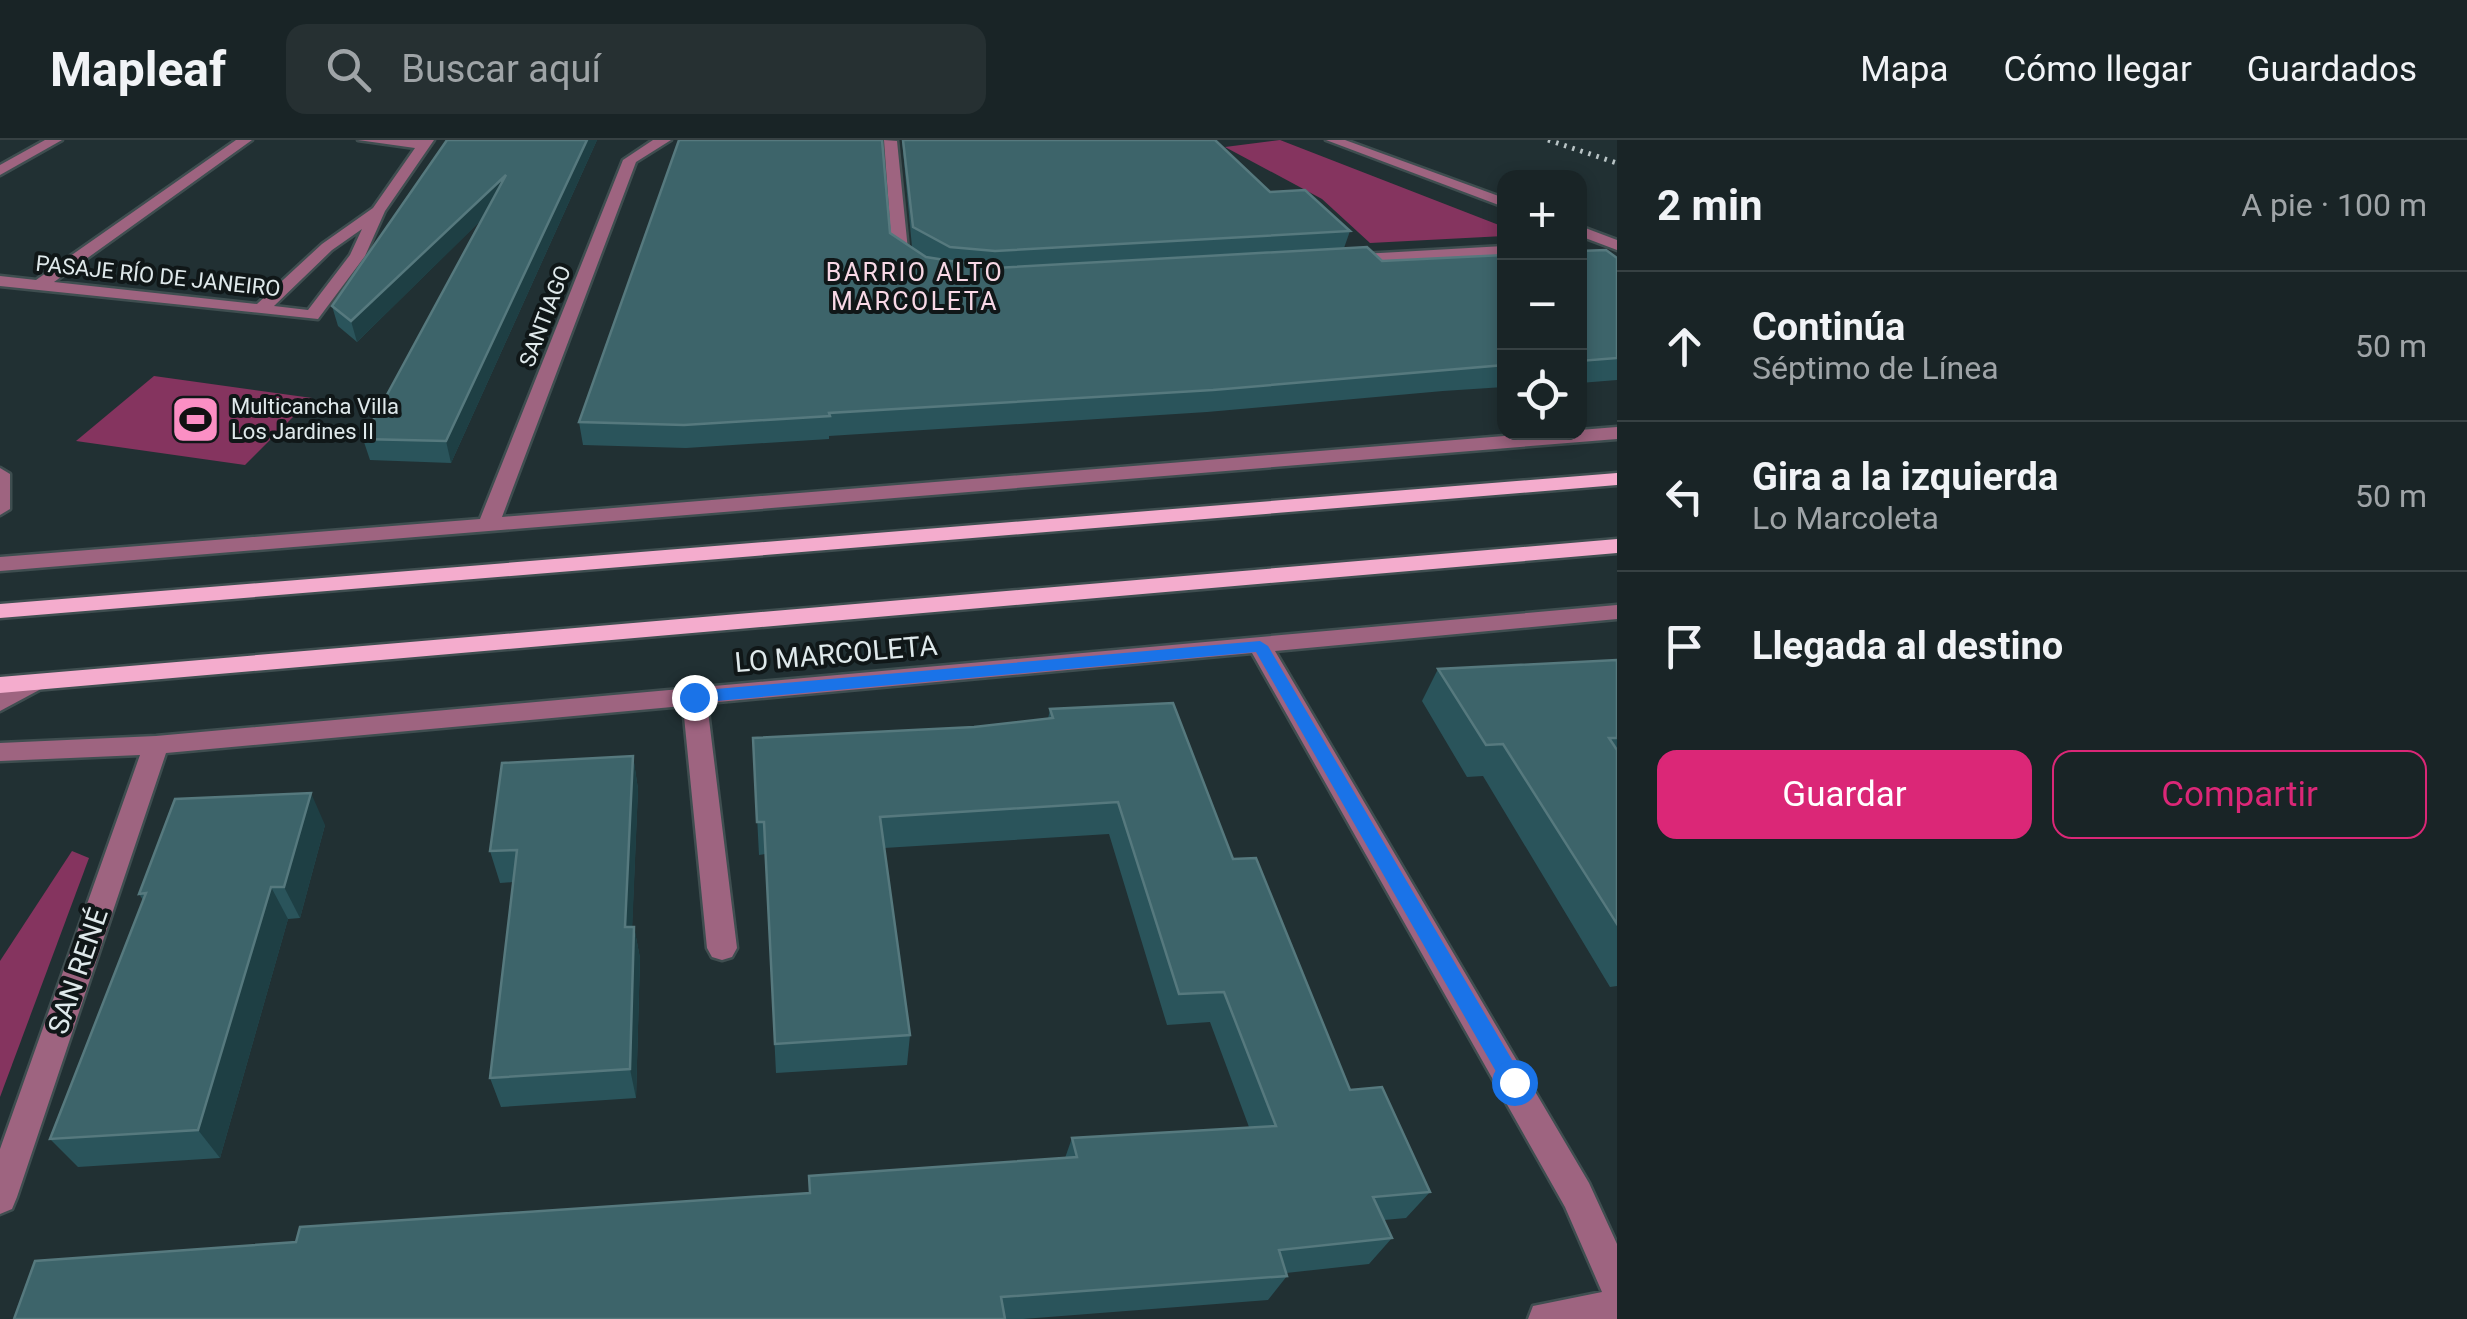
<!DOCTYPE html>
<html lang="es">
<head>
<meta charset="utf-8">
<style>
	:root { --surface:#192426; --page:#263032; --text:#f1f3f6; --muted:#9fa4a7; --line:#374143; --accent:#db2777 }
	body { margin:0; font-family:Roboto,sans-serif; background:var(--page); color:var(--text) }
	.controls { position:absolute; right:30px; top:30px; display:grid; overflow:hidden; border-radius:20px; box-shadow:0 5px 15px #0003 }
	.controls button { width:90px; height:90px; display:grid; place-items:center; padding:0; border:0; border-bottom:2px solid var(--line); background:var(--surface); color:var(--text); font:50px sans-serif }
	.stop { position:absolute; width:30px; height:30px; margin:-22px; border:8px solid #1a73e8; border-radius:50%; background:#fff }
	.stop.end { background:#1a73e8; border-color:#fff; box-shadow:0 2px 10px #0008 }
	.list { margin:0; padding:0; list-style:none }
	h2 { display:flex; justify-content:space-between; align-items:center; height:130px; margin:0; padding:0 40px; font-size:42px }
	h2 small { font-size:32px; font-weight:400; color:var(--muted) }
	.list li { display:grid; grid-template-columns:65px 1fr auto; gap:30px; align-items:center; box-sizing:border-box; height:150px; padding:0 40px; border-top:2px solid var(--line) }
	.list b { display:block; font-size:38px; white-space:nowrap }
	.list p { margin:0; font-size:32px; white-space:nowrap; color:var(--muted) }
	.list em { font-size:32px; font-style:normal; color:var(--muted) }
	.actions { display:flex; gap:20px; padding:30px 40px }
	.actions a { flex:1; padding:22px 0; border:2px solid var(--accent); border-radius:20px; text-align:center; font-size:35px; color:var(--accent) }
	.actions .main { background:var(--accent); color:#fff }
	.icon { flex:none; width:55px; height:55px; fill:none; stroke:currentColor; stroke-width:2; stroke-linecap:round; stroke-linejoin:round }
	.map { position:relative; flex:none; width:1617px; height:1179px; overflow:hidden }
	header { display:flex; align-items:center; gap:60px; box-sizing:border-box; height:140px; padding:0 50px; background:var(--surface); border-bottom:2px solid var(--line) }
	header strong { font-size:48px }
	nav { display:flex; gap:55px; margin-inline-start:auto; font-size:35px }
	.search { width:700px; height:90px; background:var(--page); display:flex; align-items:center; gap:25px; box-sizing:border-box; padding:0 35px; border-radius:20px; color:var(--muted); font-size:38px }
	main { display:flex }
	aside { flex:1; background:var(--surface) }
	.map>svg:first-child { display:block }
	.green { fill:#85345f }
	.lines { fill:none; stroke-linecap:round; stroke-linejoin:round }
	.minor-casing { stroke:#3f4e50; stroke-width:5 }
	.major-casing { stroke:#3f4e50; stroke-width:5 }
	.minor { fill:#9e6480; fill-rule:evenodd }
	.major { fill:#f4accd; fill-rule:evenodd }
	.rail { stroke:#b8c3c5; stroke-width:5; stroke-dasharray:2.5 6; stroke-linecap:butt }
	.wall { fill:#2a545b }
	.shaded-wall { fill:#1e3f44 }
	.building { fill:#3d646a; stroke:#56797e; stroke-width:2.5 }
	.route { fill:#1a73e8 }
	.labels { text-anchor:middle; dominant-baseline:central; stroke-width:8; stroke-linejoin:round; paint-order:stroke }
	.far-street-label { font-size:22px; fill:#dfe9eb; stroke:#101718 }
	.far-poi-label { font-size:22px; fill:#dfe9eb; stroke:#101718; text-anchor:start }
	.far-neighbourhood-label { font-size:25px; letter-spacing:2.5px; fill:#f9d8e6; stroke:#101718 }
	.street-label { font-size:28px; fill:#dfe9eb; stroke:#101718 }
</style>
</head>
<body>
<header>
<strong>Mapleaf</strong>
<div class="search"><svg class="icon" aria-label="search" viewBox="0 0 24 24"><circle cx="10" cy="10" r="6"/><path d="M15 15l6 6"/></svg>Buscar aquí</div>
<nav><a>Mapa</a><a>Cómo llegar</a><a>Guardados</a></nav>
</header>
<main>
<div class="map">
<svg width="1617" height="1179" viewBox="0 0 1617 1179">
	<rect width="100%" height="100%" fill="#213033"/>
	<g class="green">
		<polygon points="1280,0 1504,87 1504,96 1370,103 1322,59 1225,7"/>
		<polygon points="154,236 312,258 245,325 76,301"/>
		<polygon points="72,711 89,718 0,957 0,821"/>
	</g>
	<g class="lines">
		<defs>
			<g id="minor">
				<polygon points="45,0 62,0 0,35 0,25"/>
				<path d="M236,0H252L54,142L257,164L322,104L373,68L415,8L358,0H434L385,71L365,116L318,179L0,146V136L36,140ZM362,89L350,115L308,170L274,166L332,110Z"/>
				<polygon points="653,0 671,0 636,22 502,377 1617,287 1617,299 0,431 0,417 480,379 623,20"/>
				<polygon points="884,0 897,1 908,110 921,124 913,129 892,111"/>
				<polygon points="1326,0 1345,0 1504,58 1504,67"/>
				<polygon points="1580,86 1617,100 1617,110 1580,96"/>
				<polygon points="1504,106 1504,116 1345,125 1337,120 1345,115"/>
				<polygon points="0,328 10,334 10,369 0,375"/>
				<polygon points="1617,465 1617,479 1275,511 1589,1043 1617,1104 1617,1179 1528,1179 1533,1166 1602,1152 1565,1067 1252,513 707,563 737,808 732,817 722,820 712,817 707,808 683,566 166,613 17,1057 12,1069 0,1074 0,1009 140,615 0,621 0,603 156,596"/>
				<polygon points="32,535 44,543 41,549 0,571 0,551"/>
			</g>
			<g id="major">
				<polygon points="1617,333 1617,345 0,478 0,464"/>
				<polygon points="1617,399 1617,413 0,553 0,537"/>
			</g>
		</defs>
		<use href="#minor" class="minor-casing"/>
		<use href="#major" class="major-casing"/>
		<use href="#minor" class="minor"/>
		<use href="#major" class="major"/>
		<polyline class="rail" points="1548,0 1617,23"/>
	</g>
	<g class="wall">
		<polygon points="447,0 597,0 451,323 370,320 363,299 481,80 357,202 338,186 332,166"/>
		<polygon points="902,0 1215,0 1270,52 1350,91 1344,108 1382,121 1504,115 1504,247 1443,251 1207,272 829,296 829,299 686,308 583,305 579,282 890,93 912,107"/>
		<polygon points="1580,111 1617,118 1617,240 1580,243"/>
		<polygon points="1617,520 1617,846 1610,847 1483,636 1467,637 1422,561 1438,529"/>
		<polygon points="1050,569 1233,719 1350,950 1430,1052 1406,1078 1384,1080 1392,1098 1369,1124 1286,1133 1287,1136 1268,1160 1023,1179 14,1179 296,1102 809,1053 809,1036 1065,1018 1072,998 1249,987 1210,882 1167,885 1109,694 884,708 910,895 907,925 776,933 765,714 759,715 753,598 974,587 1048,579"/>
		<polygon points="633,616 638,649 632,787 634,787 640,818 636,958 501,967 490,938 513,742 500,743 490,711"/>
		<polygon points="325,685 300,778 288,779 220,1018 78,1027 50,999 143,760 139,754"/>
	</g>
	<g class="shaded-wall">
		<polygon points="587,0 597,0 451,323 446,301"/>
		<polygon points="506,35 509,53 357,202 351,181"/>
		<polygon points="633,616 638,649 631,818 625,787"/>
		<polygon points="311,653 325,685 300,778 284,747"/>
		<polygon points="271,747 288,779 220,1018 198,990"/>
		<polygon points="634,787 640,818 636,958 630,929"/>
	</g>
	<g class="building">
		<polygon points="447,0 587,0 446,301 363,299 506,35 351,181 332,166"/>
		<polygon points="679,0 882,0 890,93 926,117 995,128 1367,107 1382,121 1504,115 1504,225 1213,250 829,273 830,276 684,285 579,282"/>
		<polygon points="903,0 1215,0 1270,52 1305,50 1350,91 995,111 950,107 913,87"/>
		<polygon points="1606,110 1617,118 1617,218 1580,221 1580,111"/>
		<polygon points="1617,520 1617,598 1609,598 1617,610 1617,784 1503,604 1486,605 1438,529"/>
		<polygon points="1173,563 1233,719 1256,718 1350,950 1382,947 1430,1052 1373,1057 1392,1098 1279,1110 1287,1136 1001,1157 1005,1179 14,1179 35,1121 296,1102 300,1087 810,1053 809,1036 1077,1017 1072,998 1276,986 1224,852 1179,854 1118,662 880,677 910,895 775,904 764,682 757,682 753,598 974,587 1053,578 1050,569"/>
		<polygon points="633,616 625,787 634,787 630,929 490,938 517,710 490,711 502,623"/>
		<polygon points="311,653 284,747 271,747 198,990 50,999 146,753 139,754 175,659"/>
	</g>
	<polygon class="route" points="1260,501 1268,506 1521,935 1524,942 1521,949 1506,949 1256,512 694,563 686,557 694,551"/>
	<defs>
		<symbol id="stadium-square" viewBox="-11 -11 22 22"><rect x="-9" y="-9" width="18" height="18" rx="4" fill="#fb8fc4" stroke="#101718"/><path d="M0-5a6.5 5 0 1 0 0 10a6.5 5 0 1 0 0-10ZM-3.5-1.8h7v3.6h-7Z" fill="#111"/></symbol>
	</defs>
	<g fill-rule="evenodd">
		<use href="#stadium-square" x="168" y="252" width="55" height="55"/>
	</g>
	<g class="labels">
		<g class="far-street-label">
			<text transform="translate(158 136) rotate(6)">PASAJE RÍO DE JANEIRO</text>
			<text transform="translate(545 176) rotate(-69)">SANTIAGO</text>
		</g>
		<g class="far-poi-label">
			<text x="231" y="266">Multicancha Villa<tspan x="231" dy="25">Los Jardines II</tspan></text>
		</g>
		<g class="far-neighbourhood-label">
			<text x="915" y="132">BARRIO ALTO<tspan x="915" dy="29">MARCOLETA</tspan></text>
		</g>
		<g class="street-label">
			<text transform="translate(836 514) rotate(-5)">LO MARCOLETA</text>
			<text transform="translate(78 831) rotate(-71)">SAN RENÉ</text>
		</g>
	</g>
</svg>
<div class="controls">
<button>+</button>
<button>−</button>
<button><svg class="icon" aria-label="locate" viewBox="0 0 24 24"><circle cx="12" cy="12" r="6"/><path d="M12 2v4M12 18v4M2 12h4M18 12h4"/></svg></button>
</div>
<div class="stop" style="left:1514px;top:942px"></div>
<div class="stop end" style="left:694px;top:557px"></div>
</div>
<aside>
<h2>2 min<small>A pie · 100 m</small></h2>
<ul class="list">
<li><svg class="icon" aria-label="ahead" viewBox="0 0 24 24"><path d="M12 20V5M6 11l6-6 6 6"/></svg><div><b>Continúa</b><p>Séptimo de Línea</p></div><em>50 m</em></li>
<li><svg class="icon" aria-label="left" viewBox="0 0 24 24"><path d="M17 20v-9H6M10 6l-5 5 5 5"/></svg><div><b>Gira a la izquierda</b><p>Lo Marcoleta</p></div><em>50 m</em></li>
<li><svg class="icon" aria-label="arrive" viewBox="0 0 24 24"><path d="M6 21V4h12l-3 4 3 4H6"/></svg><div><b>Llegada al destino</b></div></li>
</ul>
<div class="actions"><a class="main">Guardar</a><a>Compartir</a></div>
</aside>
</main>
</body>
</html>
